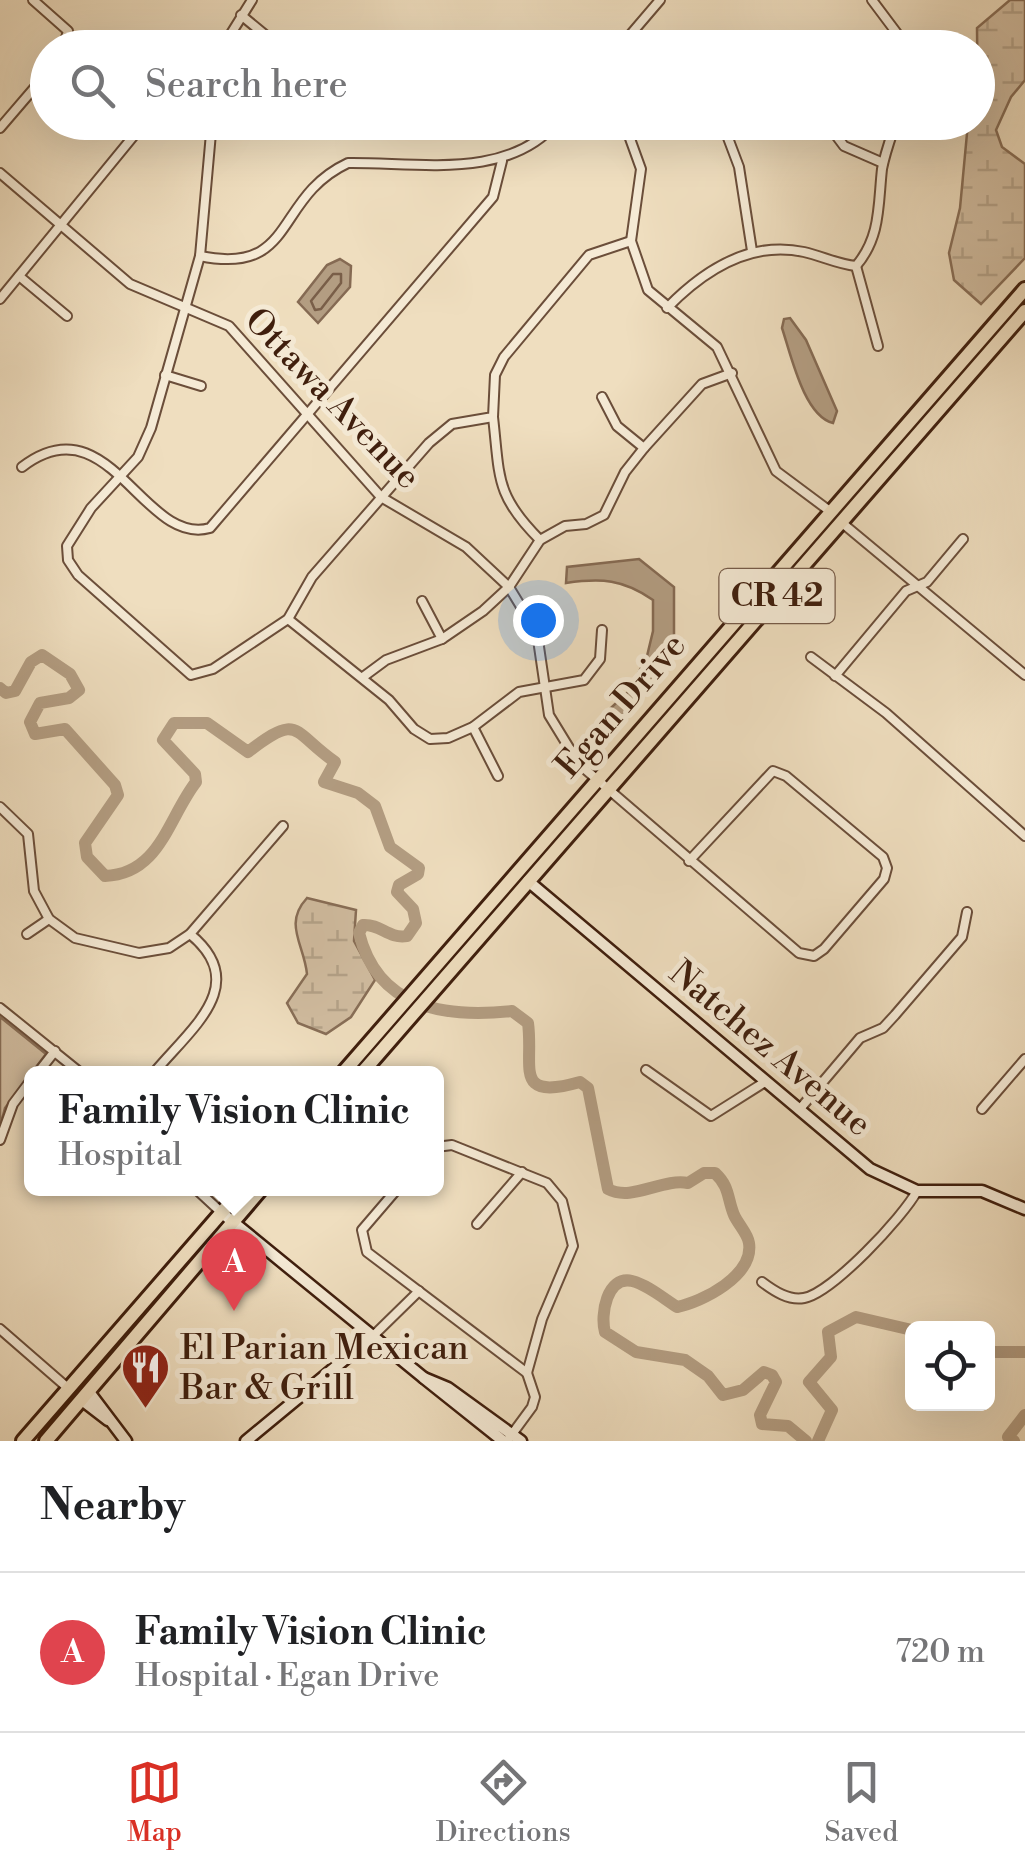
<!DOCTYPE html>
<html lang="en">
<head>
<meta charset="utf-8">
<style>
	:root { --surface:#fff; --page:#f6f6f6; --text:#202124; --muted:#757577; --line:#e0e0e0; --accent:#d93025 }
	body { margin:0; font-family:"Libre Bodoni",serif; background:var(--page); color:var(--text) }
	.controls { position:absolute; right:30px; bottom:30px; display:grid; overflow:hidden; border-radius:15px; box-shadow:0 10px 40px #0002 }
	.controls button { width:90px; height:90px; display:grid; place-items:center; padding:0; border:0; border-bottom:2px solid var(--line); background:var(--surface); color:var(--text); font:50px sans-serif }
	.you { position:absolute; left:538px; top:620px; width:35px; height:35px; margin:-25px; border:8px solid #fff; border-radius:50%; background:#1a73e8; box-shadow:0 0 0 15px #1a73e833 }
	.badge { display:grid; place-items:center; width:65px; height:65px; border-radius:50%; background:var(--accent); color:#fff; font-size:32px; font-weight:700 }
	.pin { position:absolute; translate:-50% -82px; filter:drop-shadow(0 2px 5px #0008) }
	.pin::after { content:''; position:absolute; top:52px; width:35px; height:30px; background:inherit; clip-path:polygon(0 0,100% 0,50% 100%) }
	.popup { position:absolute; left:24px; top:1066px; width:420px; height:130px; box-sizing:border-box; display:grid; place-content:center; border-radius:15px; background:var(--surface); filter:drop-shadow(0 2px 8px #0005); font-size:32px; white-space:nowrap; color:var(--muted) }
	.popup b { font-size:38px; color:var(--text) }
	.popup::after { content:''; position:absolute; left:50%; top:100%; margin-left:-20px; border:20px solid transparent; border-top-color:var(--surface) }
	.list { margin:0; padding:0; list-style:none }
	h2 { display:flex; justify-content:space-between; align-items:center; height:130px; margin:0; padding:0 40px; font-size:42px }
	h2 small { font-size:32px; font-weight:400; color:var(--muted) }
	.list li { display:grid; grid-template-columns:65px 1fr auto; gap:30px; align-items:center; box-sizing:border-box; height:160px; padding:0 40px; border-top:2px solid var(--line) }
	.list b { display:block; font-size:38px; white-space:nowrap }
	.list p { margin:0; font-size:32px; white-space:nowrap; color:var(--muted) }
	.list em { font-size:32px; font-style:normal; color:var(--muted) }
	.icon { flex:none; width:55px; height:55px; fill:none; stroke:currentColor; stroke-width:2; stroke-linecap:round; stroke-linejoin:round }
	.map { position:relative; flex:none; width:1025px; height:1441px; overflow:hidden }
	.search { position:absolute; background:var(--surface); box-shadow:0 10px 40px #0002; left:30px; right:30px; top:30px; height:110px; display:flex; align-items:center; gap:25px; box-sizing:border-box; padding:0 35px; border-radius:55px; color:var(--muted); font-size:38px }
	.sheet { height:290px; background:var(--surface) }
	nav { display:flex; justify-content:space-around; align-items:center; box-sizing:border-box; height:140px; border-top:2px solid var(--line); background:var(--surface); font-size:28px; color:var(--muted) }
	nav a { display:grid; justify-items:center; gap:5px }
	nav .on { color:var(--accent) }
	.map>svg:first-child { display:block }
	.green { fill:#d1bda1; stroke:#886e57; stroke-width:2.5 }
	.wetland { fill:url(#wetland-marsh); stroke:#886e57; stroke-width:2.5 }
	.water { fill:#b39d82; stroke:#856a53; stroke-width:2.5 }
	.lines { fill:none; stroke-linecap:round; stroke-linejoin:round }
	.shore { stroke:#795e48; stroke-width:2.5 }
	.river { stroke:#b39d82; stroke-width:12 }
	.street-casing { stroke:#6b4e3a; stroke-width:12 }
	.secondary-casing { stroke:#3f1e0d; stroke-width:15 }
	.highway-casing { stroke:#3f1e0d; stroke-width:18 }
	.street { stroke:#f5ead5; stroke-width:8 }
	.secondary { stroke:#f5ead5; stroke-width:10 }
	.highway { stroke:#efdebf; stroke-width:12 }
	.labels { text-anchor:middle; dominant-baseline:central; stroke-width:10; stroke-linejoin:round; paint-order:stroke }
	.shield { fill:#f5ead5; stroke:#765b49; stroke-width:2.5 }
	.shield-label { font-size:32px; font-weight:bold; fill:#3f1e0d }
	.street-label { font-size:35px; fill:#3f1e0d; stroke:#f5ead5 }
	.poi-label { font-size:35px; fill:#3f1e0d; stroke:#f5ead5; text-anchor:start }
</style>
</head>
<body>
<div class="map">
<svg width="1025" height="1441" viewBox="0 0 1025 1441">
	<defs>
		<pattern id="wetland-marsh" width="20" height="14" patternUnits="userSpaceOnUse" patternTransform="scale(2.5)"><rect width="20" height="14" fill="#d1bda1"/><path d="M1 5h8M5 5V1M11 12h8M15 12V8" fill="none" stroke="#b4a289"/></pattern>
	</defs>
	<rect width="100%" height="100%" fill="#efdebf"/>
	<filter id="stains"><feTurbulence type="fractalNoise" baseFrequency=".002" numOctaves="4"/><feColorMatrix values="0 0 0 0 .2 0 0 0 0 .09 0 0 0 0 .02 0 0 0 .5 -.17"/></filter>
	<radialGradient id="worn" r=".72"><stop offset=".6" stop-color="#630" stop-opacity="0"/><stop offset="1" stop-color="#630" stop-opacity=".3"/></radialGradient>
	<polygon class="green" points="0,1017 46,1054 5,1108 0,1127"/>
	<g class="wetland">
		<polygon points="1010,0 1025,0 1025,80 1011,97 996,130 1002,147 1025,164 1025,258 981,304 954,280 949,253 960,208 968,123 978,122 977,28"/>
		<path d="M307,898L356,910L354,941L375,980L351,1017L326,1034L298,1023L287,1003L307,974C304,944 283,924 307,898Z"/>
	</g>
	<g class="water">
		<polygon points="340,259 351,266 350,287 318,323 298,302 327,265"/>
		<path d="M790,318L806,340L837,411L833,423C804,416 791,355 782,328L784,319Z"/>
		<path d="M639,559L674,587V653L640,699L604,732L598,720L629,691L647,656L653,631V600C623,579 601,578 566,583L567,567Z"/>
	</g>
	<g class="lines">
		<polygon class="shore" points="333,274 341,274 341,283 321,309 315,310 311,301"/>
		<g class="river">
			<path d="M0,688L6,693L15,691L31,662L42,655L70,674L79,690L69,698L40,703L30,722L35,734L65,729L115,785L118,795L85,843L87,857L105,876C160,874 168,818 196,782L195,774L163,740L174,723H207L248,752C300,712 291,731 335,762L324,782L358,793L375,806L390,847L419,868L418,874L399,885L397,892L413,909L416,923L407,936C388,939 381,924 363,925L359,933C378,1009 445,1018 512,1011L528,1023C534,1067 512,1101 580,1082L588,1088L608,1189C632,1202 662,1178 688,1183L704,1173H715C730,1187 727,1198 734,1215C738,1224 748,1234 749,1243C754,1276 702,1302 677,1307C663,1298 648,1285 632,1281C607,1275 600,1315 605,1332L636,1352L685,1360L708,1376L723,1395L743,1390L764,1372L772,1375L776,1382L760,1415L762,1424L788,1426L806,1441"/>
			<polyline points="988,1352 1025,1352"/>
			<polyline points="818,1441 832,1410 809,1382 831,1357 828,1332 856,1317 912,1330"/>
			<polyline points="1014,1441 1008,1437 1025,1415"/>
		</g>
		<defs>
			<g id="street">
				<polyline points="33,0 68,31 63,48"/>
				<polyline points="872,0 908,48"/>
				<polyline points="241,15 281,48"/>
				<polyline points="222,48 252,0"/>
				<polyline points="458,48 571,48"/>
				<polyline points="619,48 660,0"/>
				<polyline points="212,122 200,256 151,428 138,457 91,508 67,546 68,560 78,575 191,675 213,669 288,619 312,577 429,443 452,424 493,417 495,375 504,357 589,255 631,241"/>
				<polyline points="624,122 641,169 631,241 648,290 717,347 776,471 831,512"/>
				<polyline points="722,122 739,167 752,251"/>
				<polyline points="826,122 844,146 883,163"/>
				<polyline points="0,128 48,72"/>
				<polyline points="0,173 130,284 229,326 381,497 466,547 509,587 537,633 549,715 579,764 799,953 814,956 824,949 884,879 887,868 883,857 786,776 773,771 689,861"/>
				<path d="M200,256C297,276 273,198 348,163C417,162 508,181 557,122"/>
				<polyline points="856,266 878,346"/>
				<polyline points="19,276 67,316"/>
				<polyline points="0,299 136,133 151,122"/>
				<path d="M667,308C703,271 749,240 804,252C822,256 837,264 856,266C881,237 878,205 882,169C885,153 891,137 896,122"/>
				<polyline points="165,375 201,386"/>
				<polyline points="602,397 617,426 644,448"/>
				<path d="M493,417C500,478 495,495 540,540"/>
				<path d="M22,467C109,400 143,547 210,528L493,197L502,161"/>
				<polyline points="841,522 1025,675"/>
				<polyline points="422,601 442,639"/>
				<polyline points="288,619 389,700 414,729 430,739 448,738 473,727 519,692 584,680 600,659 602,630"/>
				<polyline points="811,657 886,713 1025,836"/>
				<polyline points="835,676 906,591 927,582 963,539"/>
				<polyline points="363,677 386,660 442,639 483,611 509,587 540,540 565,526 586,524 604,515 625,472 644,448 702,384 732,373"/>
				<polyline points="473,727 498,776"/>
				<polyline points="0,807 28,834 34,891 49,919 75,938 139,953 169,948 190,934 283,826"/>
				<polyline points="27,934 49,919"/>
				<polyline points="0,1008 82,1074"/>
				<polyline points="646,1070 711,1116 765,1082"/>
				<polyline points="37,1074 55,1051"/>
				<path d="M153,1074C190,1029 252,985 190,934"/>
				<polyline points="982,1109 1025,1059"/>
				<polyline points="799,1110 860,1038 883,1028 895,1015 962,937 967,912"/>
				<polyline points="0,1140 13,1104 31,1080"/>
				<polyline points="436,1147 452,1145 547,1183 562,1201 573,1246 542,1319 527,1373 535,1397 532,1407 507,1441"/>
				<polyline points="195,1188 222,1213"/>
				<polyline points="398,1188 362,1230 367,1252 527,1373"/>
				<polyline points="477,1224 522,1172"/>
				<path d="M762,1282C774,1291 789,1301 804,1298C832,1293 903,1217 917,1191"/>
				<polyline points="0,1329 69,1389"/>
				<polyline points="373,1336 419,1291"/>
			</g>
			<g id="secondary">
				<polyline points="528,881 870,1169 917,1191 982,1191 1025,1209"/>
				<polyline points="222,1213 424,1378"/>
				<polyline points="89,1392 126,1441"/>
				<polyline points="82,1400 108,1420"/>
				<polyline points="246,1441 373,1336"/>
				<polyline points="503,1441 424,1378 448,1388 521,1441"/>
			</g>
			<g id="highway">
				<polyline points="342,1074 1025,289"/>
				<polyline points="361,1074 1025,311"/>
				<polyline points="23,1441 243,1188"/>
				<polyline points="46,1441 262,1188"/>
			</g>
		</defs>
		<use href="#street" class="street-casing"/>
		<use href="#secondary" class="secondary-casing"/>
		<use href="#highway" class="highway-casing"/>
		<use href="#street" class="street"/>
		<use href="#secondary" class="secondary"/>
		<use href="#highway" class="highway"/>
	</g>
	<defs>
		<symbol id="restaurant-pin" viewBox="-11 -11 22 30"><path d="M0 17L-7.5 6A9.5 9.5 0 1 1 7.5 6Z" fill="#8f2418" stroke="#f5ead5"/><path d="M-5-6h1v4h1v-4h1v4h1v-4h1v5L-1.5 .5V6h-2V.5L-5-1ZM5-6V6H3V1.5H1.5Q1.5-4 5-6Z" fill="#fff"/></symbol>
	</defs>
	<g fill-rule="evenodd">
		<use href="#restaurant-pin" x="118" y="1340" width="55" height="75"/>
	</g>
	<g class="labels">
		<rect class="shield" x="719.5" y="569" width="115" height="54" rx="8"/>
		<g class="shield-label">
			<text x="777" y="596">CR 42</text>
		</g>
		<g class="street-label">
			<text transform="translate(332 399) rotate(46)">Ottawa Avenue</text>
			<text transform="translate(621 706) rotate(-49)">Egan Drive</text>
			<text transform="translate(770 1049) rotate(40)">Natchez Avenue</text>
		</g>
		<g class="poi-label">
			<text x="180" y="1348">El Parian Mexican<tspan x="180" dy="40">Bar &amp; Grill</tspan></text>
		</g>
	</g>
	<rect width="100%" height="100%" filter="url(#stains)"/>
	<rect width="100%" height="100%" fill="url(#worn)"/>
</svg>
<div class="controls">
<button><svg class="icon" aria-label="locate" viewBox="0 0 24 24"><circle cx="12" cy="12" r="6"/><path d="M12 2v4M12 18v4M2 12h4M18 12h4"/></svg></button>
</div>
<div class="you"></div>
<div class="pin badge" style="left:234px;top:1311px;background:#e0444e">A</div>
<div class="popup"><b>Family Vision Clinic</b>Hospital</div>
<div class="search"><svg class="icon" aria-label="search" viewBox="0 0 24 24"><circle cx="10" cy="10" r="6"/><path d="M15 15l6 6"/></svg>Search here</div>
</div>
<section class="sheet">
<h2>Nearby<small></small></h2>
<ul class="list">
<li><span class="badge" style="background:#e0444e">A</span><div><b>Family Vision Clinic</b><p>Hospital · Egan Drive</p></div><em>720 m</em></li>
</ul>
</section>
<nav>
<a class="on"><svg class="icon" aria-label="map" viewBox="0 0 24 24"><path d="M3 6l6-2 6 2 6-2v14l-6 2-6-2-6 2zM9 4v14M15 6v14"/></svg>Map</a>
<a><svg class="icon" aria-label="directions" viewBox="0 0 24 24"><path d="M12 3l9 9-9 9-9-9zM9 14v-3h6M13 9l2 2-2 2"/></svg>Directions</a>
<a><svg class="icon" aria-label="saved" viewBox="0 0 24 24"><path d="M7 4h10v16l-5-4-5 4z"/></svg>Saved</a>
</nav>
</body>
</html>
